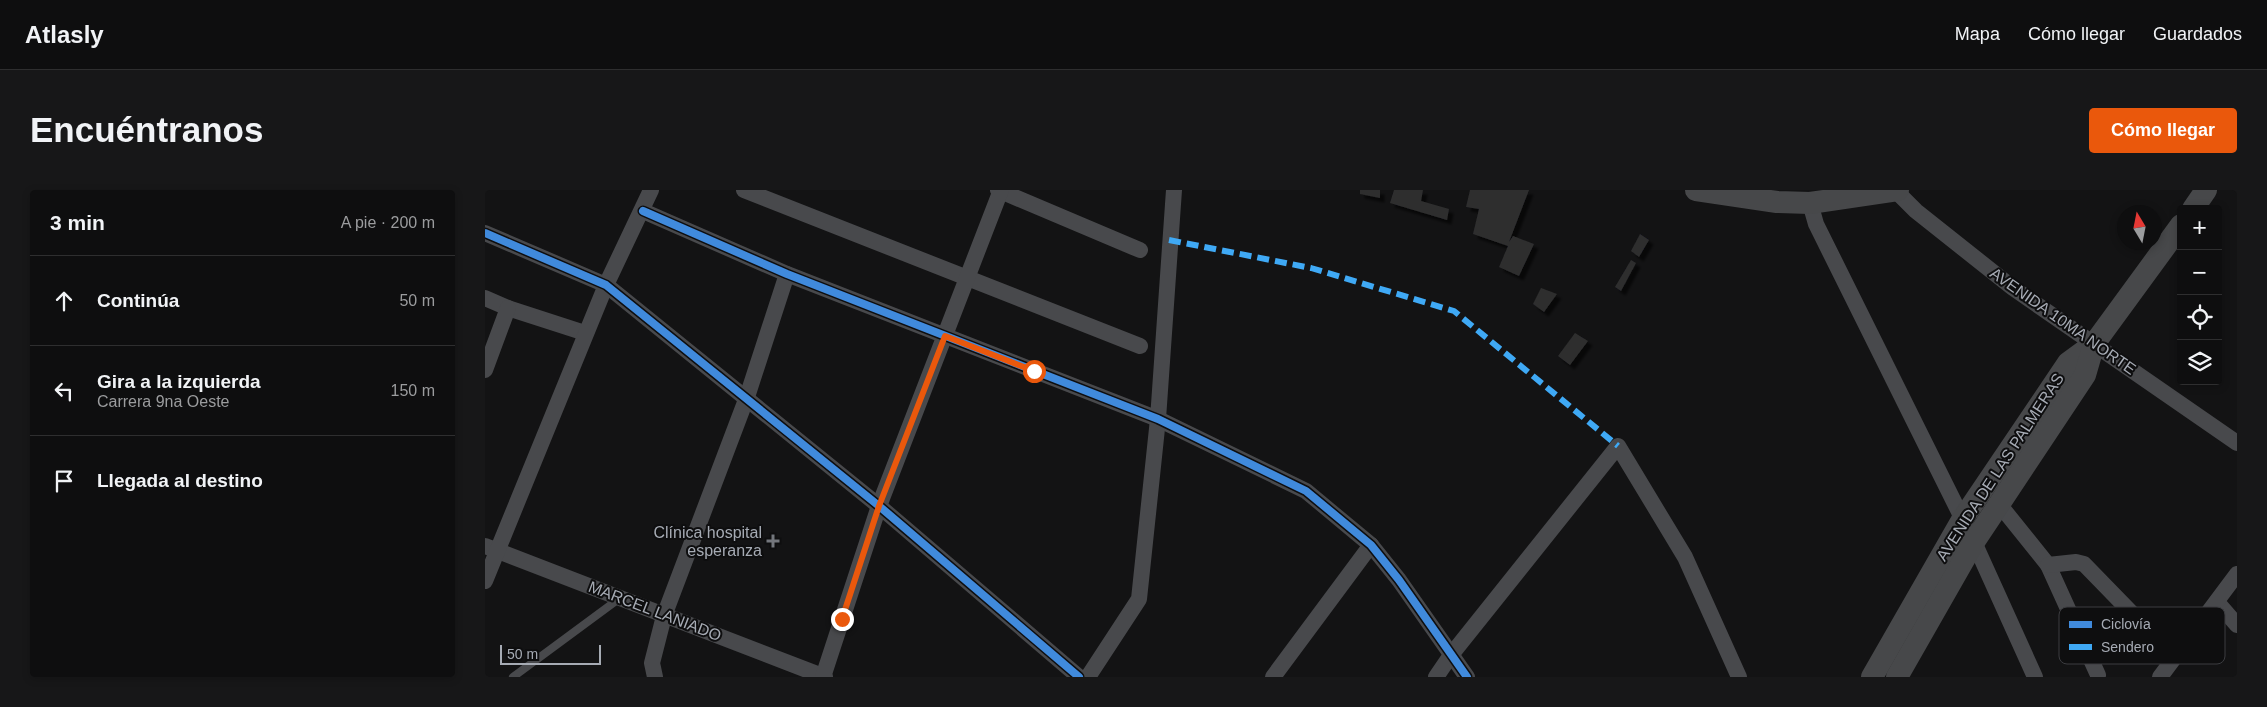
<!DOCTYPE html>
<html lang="es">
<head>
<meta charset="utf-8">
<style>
	:root { --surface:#0e0e0f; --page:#171718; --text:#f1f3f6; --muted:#9b9c9e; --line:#2e2e2f; --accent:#ea580c }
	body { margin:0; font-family:Helvetica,sans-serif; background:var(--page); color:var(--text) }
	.controls { position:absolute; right:15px; top:15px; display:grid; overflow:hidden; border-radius:5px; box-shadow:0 2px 8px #0003 }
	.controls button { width:45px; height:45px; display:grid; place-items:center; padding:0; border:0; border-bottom:1px solid var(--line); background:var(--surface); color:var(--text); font:25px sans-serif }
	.compass { position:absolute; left:1632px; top:15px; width:45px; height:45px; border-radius:50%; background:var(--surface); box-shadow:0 2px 8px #0003; rotate:350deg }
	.scale { position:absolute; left:15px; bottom:12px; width:101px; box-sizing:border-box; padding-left:5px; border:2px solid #a6abb4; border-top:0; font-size:14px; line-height:18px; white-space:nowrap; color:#a6abb4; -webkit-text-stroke:4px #0e0e0f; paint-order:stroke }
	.stop { position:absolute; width:15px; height:15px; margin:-11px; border:4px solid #ea580c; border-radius:50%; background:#fff }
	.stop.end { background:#ea580c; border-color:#fff; box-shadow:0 1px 5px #0008 }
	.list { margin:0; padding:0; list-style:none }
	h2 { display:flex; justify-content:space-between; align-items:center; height:65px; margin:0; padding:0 20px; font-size:21px }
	h2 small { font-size:16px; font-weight:400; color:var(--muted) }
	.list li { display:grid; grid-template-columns:32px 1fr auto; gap:15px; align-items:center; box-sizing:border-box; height:90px; padding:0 20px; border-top:1px solid var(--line) }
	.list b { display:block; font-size:19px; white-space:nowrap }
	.list p { margin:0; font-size:16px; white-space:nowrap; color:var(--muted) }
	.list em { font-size:16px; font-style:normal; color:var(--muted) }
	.icon { flex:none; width:28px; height:28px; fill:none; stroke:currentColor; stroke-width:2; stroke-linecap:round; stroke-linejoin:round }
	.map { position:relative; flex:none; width:1752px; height:487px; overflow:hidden; border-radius:5px }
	header { display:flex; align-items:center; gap:30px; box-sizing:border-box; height:70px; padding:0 25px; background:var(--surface); border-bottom:1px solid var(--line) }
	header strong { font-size:24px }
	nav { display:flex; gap:28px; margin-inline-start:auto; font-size:18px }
	.intro { display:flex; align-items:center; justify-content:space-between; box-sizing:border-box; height:120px; padding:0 30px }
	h1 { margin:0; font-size:35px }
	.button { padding:12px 22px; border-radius:5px; background:var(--accent); color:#fff; font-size:18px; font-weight:700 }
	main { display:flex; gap:30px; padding:0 30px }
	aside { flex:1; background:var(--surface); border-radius:5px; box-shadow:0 2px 8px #0003 }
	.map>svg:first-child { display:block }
	.building { fill:#2e2e2f; filter:url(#shadow) }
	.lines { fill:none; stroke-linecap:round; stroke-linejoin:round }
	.lane { stroke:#48494c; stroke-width:8 }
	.street { stroke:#48494c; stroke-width:16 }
	.secondary { stroke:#47484a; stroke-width:22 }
	.quiet { stroke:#3fa9f5; stroke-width:6; stroke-dasharray:12 6; stroke-linecap:butt }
	.cycleway-casing { stroke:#0e0e0f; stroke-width:11 }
	.cycleway { stroke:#408adc; stroke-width:8 }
	.route { stroke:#ea580c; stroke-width:6 }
	.poi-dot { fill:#73767c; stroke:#0e0e0f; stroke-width:2 }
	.labels { text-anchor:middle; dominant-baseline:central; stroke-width:4; stroke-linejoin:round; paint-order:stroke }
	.street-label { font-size:16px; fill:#a6abb4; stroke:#0e0e0f }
	.poi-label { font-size:16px; fill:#a6abb4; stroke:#0e0e0f; text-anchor:end }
	.key { fill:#0e0e0f; stroke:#3c3d41; stroke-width:1 }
	.key-label { font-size:14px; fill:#a6abb4 }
</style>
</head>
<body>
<header>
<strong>Atlasly</strong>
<nav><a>Mapa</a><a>Cómo llegar</a><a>Guardados</a></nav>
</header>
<div class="intro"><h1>Encuéntranos</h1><a class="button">Cómo llegar</a></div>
<main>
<aside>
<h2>3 min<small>A pie · 200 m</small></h2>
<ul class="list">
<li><svg class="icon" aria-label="ahead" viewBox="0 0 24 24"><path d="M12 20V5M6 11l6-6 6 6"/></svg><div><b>Continúa</b></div><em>50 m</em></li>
<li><svg class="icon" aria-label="left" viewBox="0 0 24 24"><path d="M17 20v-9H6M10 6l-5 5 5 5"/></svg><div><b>Gira a la izquierda</b><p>Carrera 9na Oeste</p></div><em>150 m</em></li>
<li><svg class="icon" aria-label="arrive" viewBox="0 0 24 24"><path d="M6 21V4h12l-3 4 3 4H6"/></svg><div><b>Llegada al destino</b></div></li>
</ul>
</aside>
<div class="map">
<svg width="1752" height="487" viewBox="0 0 1752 487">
	<defs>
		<filter id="shadow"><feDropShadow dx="4.5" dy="4.5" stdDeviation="1" flood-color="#0009"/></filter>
	</defs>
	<rect width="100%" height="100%" fill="#131314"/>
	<g class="building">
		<polygon points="875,0 895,0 895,8 875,4"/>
		<polygon points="909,0 938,0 936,11 964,19 962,30 905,13"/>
		<polygon points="985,0 1044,0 1024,52 1028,46 1049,54 1034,86 1014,77 1023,56 988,44 994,19 981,17"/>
		<polygon points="1155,44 1164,50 1154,67 1146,61"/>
		<polygon points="1146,70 1151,73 1136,101 1130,97"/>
		<polygon points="1056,98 1072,104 1059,122 1048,114"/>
		<polygon points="1090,143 1103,151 1085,175 1073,166"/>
	</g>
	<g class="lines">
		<polyline class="lane" points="28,487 135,408"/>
		<g class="street">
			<polyline points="259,0 655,156"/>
			<polyline points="513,0 655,60"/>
			<polyline points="1410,0 1431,21 1528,98 1752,253"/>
			<polyline points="1325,13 1331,34 1489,352 1550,487"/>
			<polyline points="158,21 302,84 673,229 821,301 886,355 914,390 982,487"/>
			<polyline points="0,43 121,95 394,316 594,487"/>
			<polyline points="0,108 23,118 100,143"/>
			<polyline points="0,180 23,118"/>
			<polyline points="1514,314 1563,375 1613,485"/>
			<polyline points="0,356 340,487"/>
			<polyline points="1563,375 1591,372 1599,374 1671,448"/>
			<polyline points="0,391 121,95 166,0"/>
			<polyline points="1732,412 1752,435"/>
			<polyline points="170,487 167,473 179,426 262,207 302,84"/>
			<polyline points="338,487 394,316 516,0"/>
			<polyline points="603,487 654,409 673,229 689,0"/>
			<polyline points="788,487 886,355"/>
			<polyline points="951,487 966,465 1133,256 1200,367 1254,487"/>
			<polyline points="1675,487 1752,384"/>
		</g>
		<g class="secondary">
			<polyline points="1211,0 1292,12 1325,13 1413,0"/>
			<polyline points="1708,19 1721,0"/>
			<polyline points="1387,487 1477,330 1583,173 1609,154 1696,35"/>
			<polyline points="1412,487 1489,352 1600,185 1609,154"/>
		</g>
		<polyline class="quiet" points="684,50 826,78 969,121 1133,256"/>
		<defs>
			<g id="cycleway">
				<polyline points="158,21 302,84 673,229 821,301 886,355 914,390 982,487"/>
				<polyline points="0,43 121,95 394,316 594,487"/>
			</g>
		</defs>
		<use href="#cycleway" class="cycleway-casing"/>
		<use href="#cycleway" class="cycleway"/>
	</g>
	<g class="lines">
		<polyline class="route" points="357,429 394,316 460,146 549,181"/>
	</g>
	<path class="poi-dot" d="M285.5 343.5h5v5h5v5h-5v5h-5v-5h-5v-5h5z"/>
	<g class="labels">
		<g class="street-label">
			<text transform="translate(1578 131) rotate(35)">AVENIDA 10MA NORTE</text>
			<text transform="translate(1515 277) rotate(-57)">AVENIDA DE LAS PALMERAS</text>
			<text transform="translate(170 421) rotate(21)">MARCEL LANIADO</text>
		</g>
		<g class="poi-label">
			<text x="277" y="342">Clínica hospital<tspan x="277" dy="18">esperanza</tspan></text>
		</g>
	</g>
	<rect x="1574" y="417" width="166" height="57" rx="8" class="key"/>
	<rect x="1584" y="431" width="23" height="7" fill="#408adc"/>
	<rect x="1584" y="454" width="23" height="6" fill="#3fa9f5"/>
	<g class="key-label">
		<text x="1616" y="439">Ciclovía</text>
		<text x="1616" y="462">Sendero</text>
	</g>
</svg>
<div class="controls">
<button>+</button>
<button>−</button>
<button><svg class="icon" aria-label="locate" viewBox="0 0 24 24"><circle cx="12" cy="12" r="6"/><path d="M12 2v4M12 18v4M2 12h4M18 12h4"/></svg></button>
<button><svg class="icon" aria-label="layers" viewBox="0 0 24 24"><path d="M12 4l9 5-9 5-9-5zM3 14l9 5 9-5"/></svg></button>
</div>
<svg class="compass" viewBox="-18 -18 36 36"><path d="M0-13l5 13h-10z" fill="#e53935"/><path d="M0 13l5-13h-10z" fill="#9b9c9e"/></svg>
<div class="scale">50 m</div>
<div class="stop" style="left:549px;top:181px"></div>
<div class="stop end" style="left:357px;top:429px"></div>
</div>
</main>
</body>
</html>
